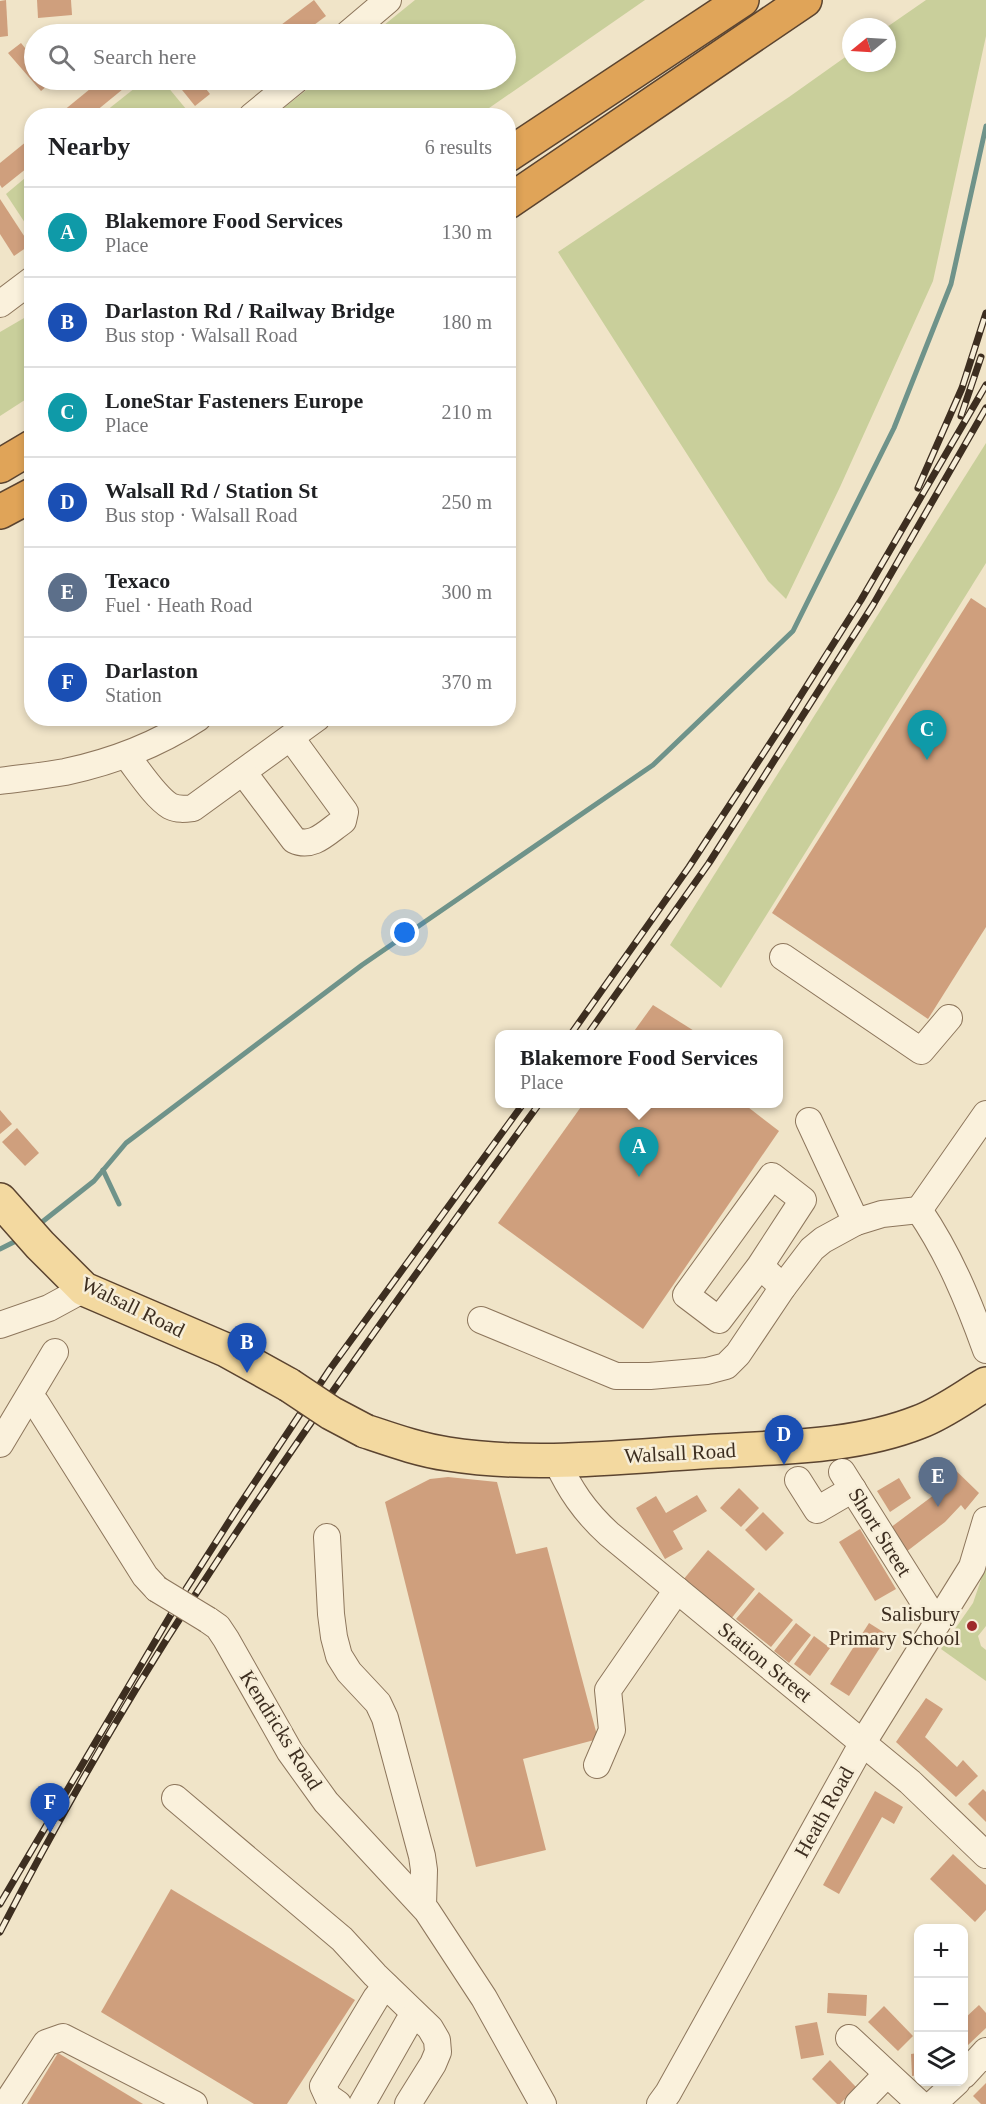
<!DOCTYPE html>
<html lang="en">
<head>
<meta charset="utf-8">
<style>
	:root { --surface:#fff; --page:#f2f2f2; --text:#202124; --muted:#757577; --line:#e0e0e0; --accent:#111827 }
	body { margin:0; font-family:"Times New Roman",serif; background:var(--page); color:var(--text) }
	.controls { position:absolute; right:18px; bottom:18px; display:grid; overflow:hidden; border-radius:12px; box-shadow:0 3px 9px #0003 }
	.controls button { width:54px; height:54px; display:grid; place-items:center; padding:0; border:0; border-bottom:2px solid var(--line); background:var(--surface); color:var(--text); font:30px sans-serif }
	.compass { position:absolute; left:842px; top:18px; width:54px; height:54px; border-radius:50%; background:var(--surface); box-shadow:0 3px 9px #0003; rotate:252deg }
	.you { position:absolute; left:405px; top:933px; width:21px; height:21px; margin:-15px; border:4px solid #fff; border-radius:50%; background:#1a73e8; box-shadow:0 0 0 9px #1a73e833 }
	.badge { display:grid; place-items:center; width:39px; height:39px; border-radius:50%; background:var(--accent); color:#fff; font-size:20px; font-weight:700 }
	.pin { position:absolute; translate:-50% -50px; filter:drop-shadow(0 2px 3px #0008) }
	.pin::after { content:''; position:absolute; top:32px; width:21px; height:18px; background:inherit; clip-path:polygon(0 0,100% 0,50% 100%) }
	.popup { position:absolute; left:495px; top:1030px; width:288px; height:78px; box-sizing:border-box; display:grid; place-content:center; border-radius:12px; background:var(--surface); filter:drop-shadow(0 2px 4px #0005); font-size:20px; white-space:nowrap; color:var(--muted) }
	.popup b { font-size:22px; color:var(--text) }
	.popup::after { content:''; position:absolute; left:50%; top:100%; margin-left:-12px; border:12px solid transparent; border-top-color:var(--surface) }
	.list { margin:0; padding:0; list-style:none }
	h2 { display:flex; justify-content:space-between; align-items:center; height:78px; margin:0; padding:0 24px; font-size:26px }
	h2 small { font-size:20px; font-weight:400; color:var(--muted) }
	.list li { display:grid; grid-template-columns:39px 1fr auto; gap:18px; align-items:center; box-sizing:border-box; height:90px; padding:0 24px; border-top:2px solid var(--line) }
	.list b { display:block; font-size:22px; white-space:nowrap }
	.list p { margin:0; font-size:20px; white-space:nowrap; color:var(--muted) }
	.list em { font-size:20px; font-style:normal; color:var(--muted) }
	.icon { flex:none; width:33px; height:33px; fill:none; stroke:currentColor; stroke-width:2; stroke-linecap:round; stroke-linejoin:round }
	.map { position:relative; flex:none; width:986px; height:2104px; overflow:hidden }
	.search { position:absolute; background:var(--surface); box-shadow:0 3px 9px #0003; left:24px; top:24px; width:492px; height:66px; display:flex; align-items:center; gap:15px; box-sizing:border-box; padding:0 21px; border-radius:33px; color:var(--muted); font-size:22px }
	.panel { position:absolute; background:var(--surface); box-shadow:0 3px 9px #0003; left:24px; top:108px; width:492px; height:618px; border-radius:24px }
	.map>svg:first-child { display:block }
	.green { fill:#c9cf9b }
	.lines { fill:none; stroke-linecap:round; stroke-linejoin:round }
	.stream { stroke:#6f938a; stroke-width:5 }
	.building { fill:#cf9f7d }
	.minor-casing { stroke:#8d765c; stroke-width:28 }
	.major-casing { stroke:#5b4430; stroke-width:36 }
	.highway-casing { stroke:#5b4430; stroke-width:36 }
	.minor { stroke:#faf1dc; stroke-width:26 }
	.major { stroke:#f3d9a0; stroke-width:33 }
	.highway { stroke:#e0a458; stroke-width:33 }
	.rail-casing { stroke:#3d2e20; stroke-width:7 }
	.rail { stroke:#f7eed8; stroke-width:4.5; stroke-dasharray:14; stroke-linecap:butt }
	.minor-bridge-casing { stroke:#8d765c; stroke-width:28; stroke-linecap:butt }
	.major-bridge-casing { stroke:#5b4430; stroke-width:36; stroke-linecap:butt }
	.minor-bridge { stroke:#faf1dc; stroke-width:26 }
	.major-bridge { stroke:#f3d9a0; stroke-width:33 }
	.poi-dot { fill:#9e2a2b; stroke:#f7eed8; stroke-width:2 }
	.labels { text-anchor:middle; dominant-baseline:central; stroke-width:5; stroke-linejoin:round; paint-order:stroke }
	.street-label { font-size:21px; fill:#3d2e20; stroke:#f7eed8 }
	.poi-label { font-size:21px; fill:#3d2e20; stroke:#f7eed8; text-anchor:end }
</style>
</head>
<body>
<div class="map">
<svg width="986" height="2104" viewBox="0 0 986 2104">
	<rect width="100%" height="100%" fill="#f0e4c8"/>
	<g class="green">
		<polygon points="415,0 645,0 479,115 275,115 319,80 506,80 506,34 373,34"/>
		<polygon points="926,0 986,0 986,36 933,281 840,487 786,599 768,581 558,252 789,97 851,53 851,63 887,63 887,27"/>
		<polygon points="145,80 162,80 191,115 101,115"/>
		<polygon points="31,173 31,232 6,194"/>
		<polygon points="31,314 31,396 0,416 0,332"/>
		<polygon points="986,443 986,563 721,988 670,945"/>
		<polygon points="986,1565 986,1626 978,1636 981,1646 986,1650 986,1681 941,1649 973,1603"/>
	</g>
	<g class="lines">
		<g class="stream">
			<polyline points="103,1170 119,1204"/>
			<polyline points="37,1226 94,1181 126,1143 362,965 653,765 793,631 894,428 951,284 986,126"/>
			<polyline points="0,1249 20,1239"/>
		</g>
	</g>
	<g class="building">
		<polygon points="6,0 8,36 0,37 0,1"/>
		<polygon points="37,0 71,0 72,15 38,18"/>
		<polygon points="314,0 326,16 302,34 288,34 281,25"/>
		<polygon points="21,43 34,59 34,80 54,80 41,91 8,53"/>
		<polygon points="101,80 134,80 90,116 57,116"/>
		<polygon points="174,80 199,80 210,94 195,106"/>
		<polygon points="32,137 32,164 2,188 0,185 0,163"/>
		<polygon points="0,199 30,245 14,256 0,234"/>
		<polygon points="971,598 986,608 986,927 928,1019 772,913"/>
		<polygon points="653,1005 699,1034 632,1034"/>
		<polygon points="583,1104 744,1104 779,1131 643,1329 498,1223"/>
		<polygon points="0,1110 12,1124 0,1134"/>
		<polygon points="17,1128 39,1153 25,1166 2,1142"/>
		<polygon points="946,1461 979,1493 965,1510 961,1505 945,1522 906,1552 890,1528 942,1489 929,1476"/>
		<polygon points="448,1477 497,1482 516,1554 547,1547 598,1739 523,1759 546,1850 476,1867 385,1502 430,1479"/>
		<polygon points="899,1478 911,1498 890,1512 877,1491"/>
		<polygon points="739,1488 759,1508 741,1527 720,1508"/>
		<polygon points="697,1495 707,1511 673,1531 683,1549 665,1559 636,1508 656,1496 666,1513"/>
		<polygon points="763,1512 784,1533 766,1551 745,1530"/>
		<polygon points="860,1529 896,1589 875,1601 839,1542"/>
		<polygon points="708,1550 755,1589 730,1620 683,1580"/>
		<polygon points="759,1592 793,1620 771,1647 736,1619"/>
		<polygon points="796,1623 811,1635 789,1663 774,1651"/>
		<polygon points="869,1623 888,1635 849,1696 830,1684"/>
		<polygon points="814,1636 830,1648 810,1676 794,1664"/>
		<polygon points="926,1698 943,1709 925,1737 957,1767 963,1760 978,1776 956,1797 896,1742"/>
		<polygon points="983,1789 986,1792 986,1822 968,1804"/>
		<polygon points="875,1791 903,1807 894,1824 882,1817 839,1894 823,1885"/>
		<polygon points="953,1854 986,1885 986,1910 975,1922 930,1879"/>
		<polygon points="171,1889 355,2000 287,2104 254,2104 101,2012"/>
		<polygon points="828,1993 867,1995 866,2016 827,2013"/>
		<polygon points="979,2005 986,2013 986,2028 967,2046 964,2042 964,2019"/>
		<polygon points="884,2006 913,2036 898,2051 868,2022"/>
		<polygon points="817,2022 824,2055 801,2059 795,2026"/>
		<polygon points="58,2053 143,2104 27,2104"/>
		<polygon points="918,2053 918,2075 912,2076 911,2054"/>
		<polygon points="830,2060 856,2087 840,2104 837,2104 812,2079"/>
		<polygon points="986,2083 986,2104 981,2104 973,2096"/>
	</g>
	<g class="lines">
		<defs>
			<g id="minor">
				<polyline points="348,34 388,0"/>
				<polyline points="252,116 296,80"/>
				<polyline points="0,304 32,280"/>
				<path d="M126,755C138,770 155,797 170,806C178,810 185,809 193,808L317,718"/>
				<path d="M243,772L294,840C313,849 327,832 343,821L345,812L291,738"/>
				<path d="M0,781C21,778 43,776 65,772C112,762 157,745 198,718"/>
				<polyline points="783,957 921,1051 949,1018"/>
				<polyline points="809,1121 856,1222 882,1214 919,1210"/>
				<path d="M919,1210C949,1254 968,1300 986,1350"/>
				<polyline points="919,1210 986,1114"/>
				<polyline points="760,1266 803,1200 772,1176 686,1295 719,1320 760,1266 783,1287"/>
				<polyline points="481,1320 616,1376 650,1376 707,1371 726,1366 738,1354 783,1287 812,1249 823,1240 856,1222"/>
				<polyline points="0,1325 49,1308 84,1289"/>
				<polyline points="29,1397 36,1403 145,1576 157,1589"/>
				<polyline points="0,1444 55,1352"/>
				<path d="M556,1460C570,1490 584,1511 609,1534L910,1782L986,1855"/>
				<polyline points="842,1472 937,1623"/>
				<polyline points="798,1480 817,1510 853,1489"/>
				<polyline points="327,1537 331,1614 334,1637 339,1656 349,1672 378,1703 385,1718 422,1856 424,1870 423,1906"/>
				<polyline points="208,1620 218,1627 226,1639 290,1752 326,1802 427,1911 484,1998 543,2104"/>
				<polyline points="597,1765 612,1730 608,1690 677,1590"/>
				<polyline points="175,1798 342,1939 375,1975 430,2028 437,2040 438,2052 433,2064 408,2104"/>
				<polyline points="849,2038 920,2104"/>
				<polyline points="964,2075 986,2051"/>
				<polyline points="6,2104 46,2043 63,2037 194,2104"/>
				<polyline points="338,2104 328,2097 323,2086 376,1998 386,1986"/>
				<polyline points="362,2104 408,2023 415,2015"/>
				<polyline points="660,2104 668,2093 862,1744 972,1567 986,1520"/>
				<polyline points="858,2104 887,2074"/>
				<polyline points="933,2104 957,2082"/>
			</g>
			<g id="major">
				<polyline points="0,1200 40,1245 84,1289 226,1350 289,1385"/>
				<path d="M365,1431C392,1440 420,1450 448,1454C536,1468 628,1456 717,1451C783,1447 856,1447 919,1422C943,1413 964,1397 986,1384"/>
			</g>
			<g id="highway">
				<polyline points="508,155 742,0"/>
				<polyline points="508,202 805,0"/>
				<polyline points="0,466 32,447"/>
				<polyline points="0,512 32,495"/>
			</g>
		</defs>
		<use href="#minor" class="minor-casing"/>
		<use href="#major" class="major-casing"/>
		<use href="#highway" class="highway-casing"/>
		<use href="#minor" class="minor"/>
		<use href="#major" class="major"/>
		<use href="#highway" class="highway"/>
		<defs>
			<g id="rail">
				<polyline points="961,416 981,357"/>
				<polyline points="918,488 962,388 986,313"/>
				<polyline points="571,1034 689,867 784,722 861,600 986,385"/>
				<polyline points="588,1034 709,863 873,605 986,408"/>
				<polyline points="0,1904 186,1589 239,1506 330,1369 523,1104"/>
				<path d="M0,1932C60,1816 125,1702 197,1592C305,1426 422,1265 539,1104"/>
			</g>
		</defs>
		<use href="#rail" class="rail-casing"/>
		<use href="#rail" class="rail"/>
		<defs>
			<polyline id="minor-bridge" points="157,1589 208,1620"/>
			<polyline id="major-bridge" points="289,1385 331,1413 365,1431"/>
		</defs>
		<use href="#minor-bridge" class="minor-bridge-casing"/>
		<use href="#major-bridge" class="major-bridge-casing"/>
		<use href="#minor-bridge" class="minor-bridge"/>
		<use href="#major-bridge" class="major-bridge"/>
	</g>
	<circle class="poi-dot" cx="972" cy="1626" r="6"/>
	<g class="labels">
		<g class="street-label">
			<text transform="translate(133 1307) rotate(26)">Walsall Road</text>
			<text transform="translate(680 1453) rotate(-3)">Walsall Road</text>
			<text transform="translate(880 1532) rotate(58)">Short Street</text>
			<text transform="translate(765 1662) rotate(39)">Station Street</text>
			<text transform="translate(281 1730) rotate(58)">Kendricks Road</text>
			<text transform="translate(824 1812) rotate(-61)">Heath Road</text>
		</g>
		<g class="poi-label">
			<text x="960" y="1614">Salisbury<tspan x="960" dy="24">Primary School</tspan></text>
		</g>
	</g>
</svg>
<div class="controls">
<button>+</button>
<button>−</button>
<button><svg class="icon" aria-label="layers" viewBox="0 0 24 24"><path d="M12 4l9 5-9 5-9-5zM3 14l9 5 9-5"/></svg></button>
</div>
<svg class="compass" viewBox="-18 -18 36 36"><path d="M0-13l5 13h-10z" fill="#e53935"/><path d="M0 13l5-13h-10z" fill="#757577"/></svg>
<div class="you"></div>
<div class="pin badge" style="left:639px;top:1177px;background:#0f9aa8">A</div>
<div class="popup"><b>Blakemore Food Services</b>Place</div>
<div class="pin badge" style="left:247px;top:1373px;background:#1a4fb4">B</div>
<div class="pin badge" style="left:927px;top:760px;background:#0f9aa8">C</div>
<div class="pin badge" style="left:784px;top:1465px;background:#1a4fb4">D</div>
<div class="pin badge" style="left:938px;top:1507px;background:#5c6f8a">E</div>
<div class="pin badge" style="left:50px;top:1833px;background:#1a4fb4">F</div>
<div class="search"><svg class="icon" aria-label="search" viewBox="0 0 24 24"><circle cx="10" cy="10" r="6"/><path d="M15 15l6 6"/></svg>Search here</div>
<section class="panel">
<h2>Nearby<small>6 results</small></h2>
<ul class="list">
<li><span class="badge" style="background:#0f9aa8">A</span><div><b>Blakemore Food Services</b><p>Place</p></div><em>130 m</em></li>
<li><span class="badge" style="background:#1a4fb4">B</span><div><b>Darlaston Rd / Railway Bridge</b><p>Bus stop · Walsall Road</p></div><em>180 m</em></li>
<li><span class="badge" style="background:#0f9aa8">C</span><div><b>LoneStar Fasteners Europe</b><p>Place</p></div><em>210 m</em></li>
<li><span class="badge" style="background:#1a4fb4">D</span><div><b>Walsall Rd / Station St</b><p>Bus stop · Walsall Road</p></div><em>250 m</em></li>
<li><span class="badge" style="background:#5c6f8a">E</span><div><b>Texaco</b><p>Fuel · Heath Road</p></div><em>300 m</em></li>
<li><span class="badge" style="background:#1a4fb4">F</span><div><b>Darlaston</b><p>Station</p></div><em>370 m</em></li>
</ul>
</section>
</div>
</body>
</html>
